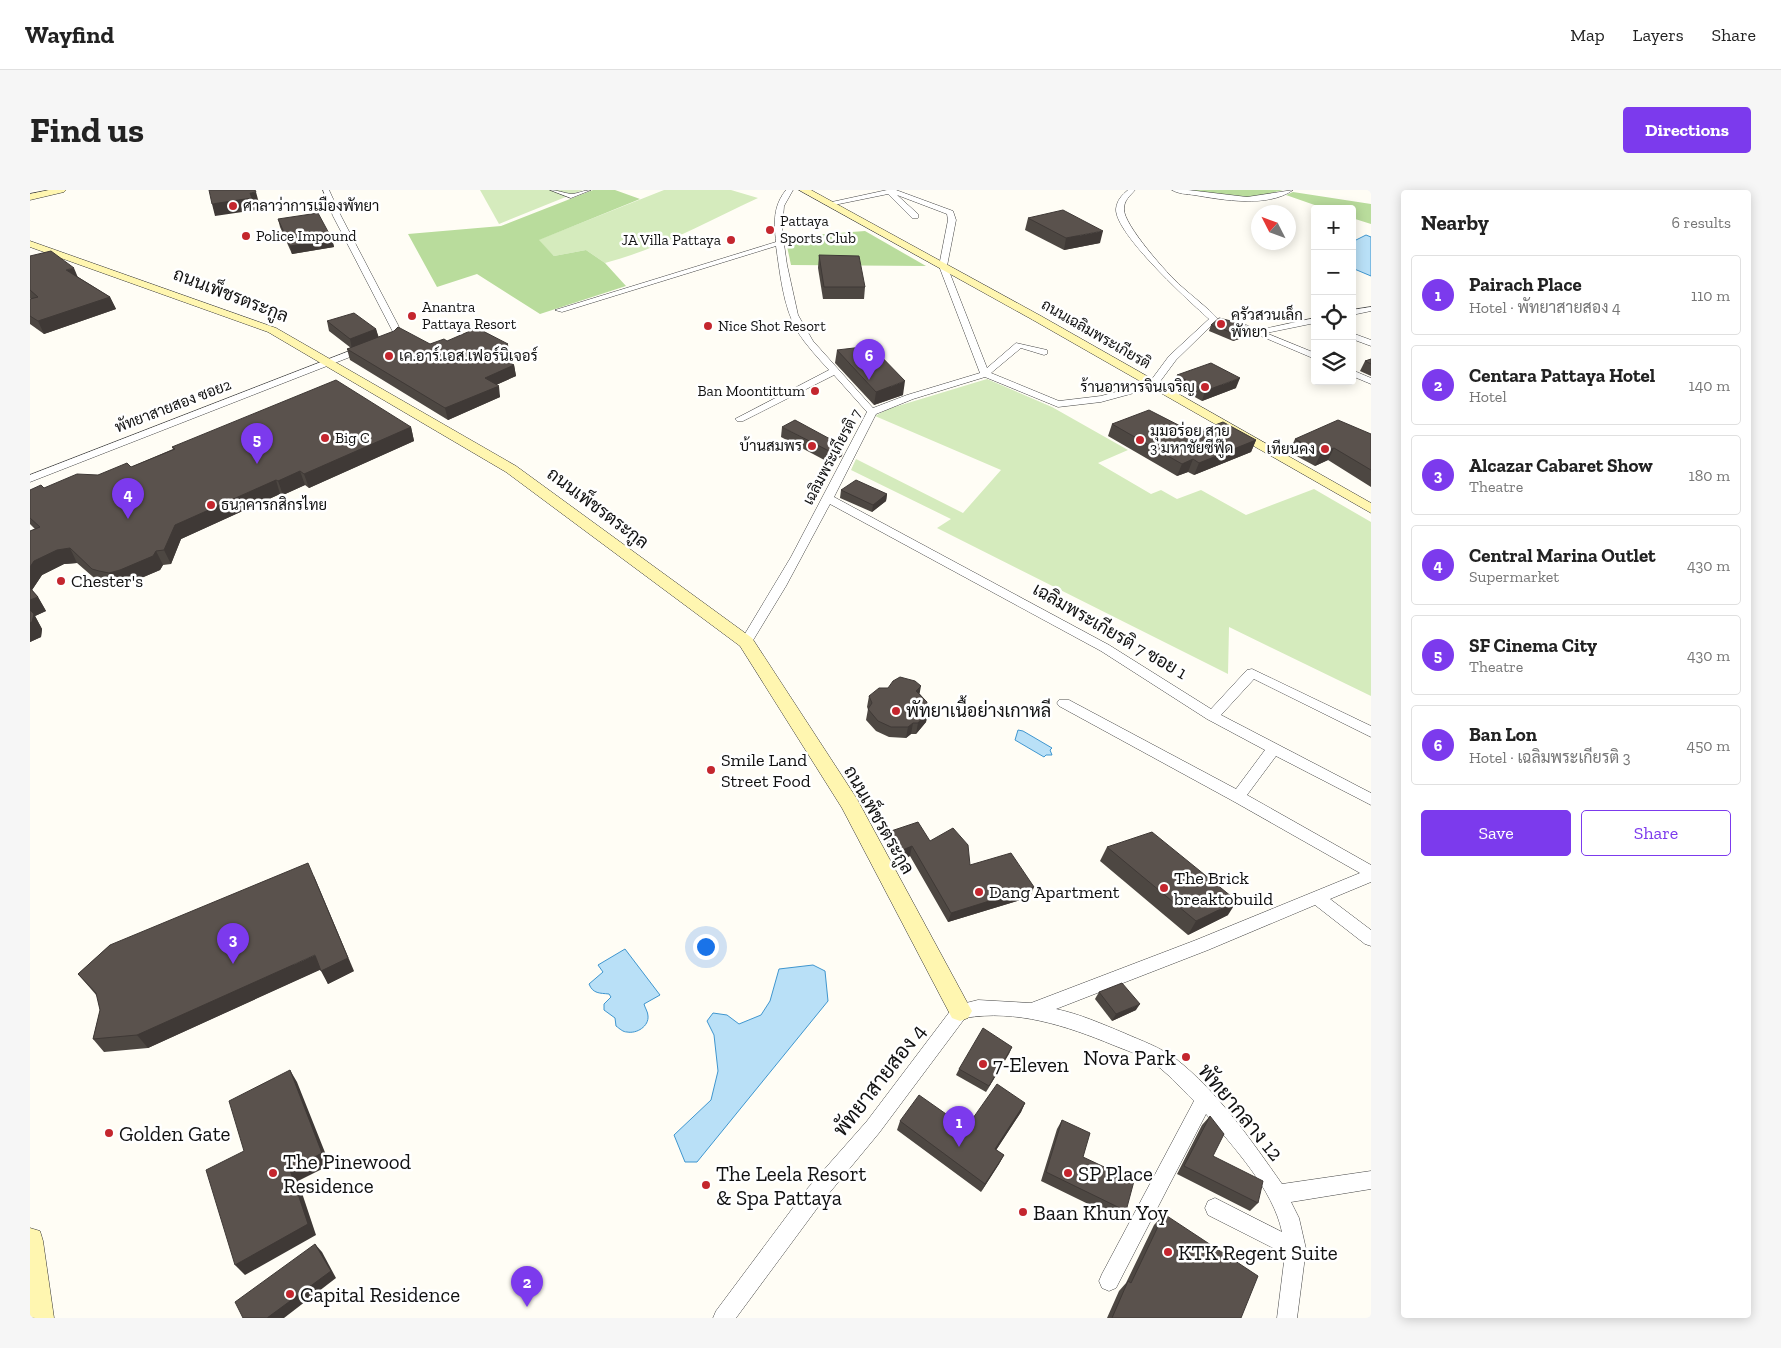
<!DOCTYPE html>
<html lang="en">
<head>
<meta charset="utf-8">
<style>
	:root { --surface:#fff; --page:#f6f6f6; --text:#222; --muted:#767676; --line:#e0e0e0; --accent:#7c3aed }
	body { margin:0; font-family:"Zilla Slab",Sarabun,serif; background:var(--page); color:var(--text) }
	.controls { position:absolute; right:15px; top:15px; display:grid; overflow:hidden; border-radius:5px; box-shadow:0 2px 12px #0003 }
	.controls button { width:45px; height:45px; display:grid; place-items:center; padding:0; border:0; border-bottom:1px solid var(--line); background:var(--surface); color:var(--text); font:25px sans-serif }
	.compass { position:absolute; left:1221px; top:15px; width:45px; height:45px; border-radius:50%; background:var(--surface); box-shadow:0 2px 12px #0003; rotate:312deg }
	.you { position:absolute; left:675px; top:756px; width:18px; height:18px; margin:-12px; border:4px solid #fff; border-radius:50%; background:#1a73e8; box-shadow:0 0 0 8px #1a73e833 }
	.badge { display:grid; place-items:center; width:32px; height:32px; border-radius:50%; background:var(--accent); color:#fff; font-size:16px; font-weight:700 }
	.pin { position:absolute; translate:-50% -41px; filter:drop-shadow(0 1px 2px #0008) }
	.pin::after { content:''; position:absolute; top:26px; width:18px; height:15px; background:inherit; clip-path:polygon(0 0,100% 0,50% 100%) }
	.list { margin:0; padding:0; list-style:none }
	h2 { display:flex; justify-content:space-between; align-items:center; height:65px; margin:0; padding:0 20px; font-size:21px }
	h2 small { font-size:16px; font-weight:400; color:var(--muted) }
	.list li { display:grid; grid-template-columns:32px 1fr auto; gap:15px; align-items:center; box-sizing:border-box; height:80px; margin:0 10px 10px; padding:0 10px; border:1px solid var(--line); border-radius:5px }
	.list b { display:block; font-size:19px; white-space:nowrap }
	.list p { margin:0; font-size:16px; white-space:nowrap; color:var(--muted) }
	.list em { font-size:16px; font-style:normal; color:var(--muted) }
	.actions { display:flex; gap:10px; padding:15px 20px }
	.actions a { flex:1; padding:11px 0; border:1px solid var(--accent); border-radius:5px; text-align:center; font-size:18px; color:var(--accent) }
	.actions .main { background:var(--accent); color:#fff }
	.icon { flex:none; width:28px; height:28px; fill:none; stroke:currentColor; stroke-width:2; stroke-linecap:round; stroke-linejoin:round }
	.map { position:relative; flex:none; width:1341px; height:1128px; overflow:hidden; border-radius:5px }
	header { display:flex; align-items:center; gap:30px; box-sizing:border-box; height:70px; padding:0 25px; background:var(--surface); border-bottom:1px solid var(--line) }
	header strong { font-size:24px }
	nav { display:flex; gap:28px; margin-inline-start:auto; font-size:18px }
	.intro { display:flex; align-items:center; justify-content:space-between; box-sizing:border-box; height:120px; padding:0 30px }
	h1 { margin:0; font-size:35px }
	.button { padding:12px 22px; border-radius:5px; background:var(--accent); color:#fff; font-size:18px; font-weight:700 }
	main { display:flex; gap:30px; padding:0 30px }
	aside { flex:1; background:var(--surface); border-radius:5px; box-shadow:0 2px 12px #0003 }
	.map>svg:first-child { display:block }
	.green { fill:#d5ebbd }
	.forest { fill:#b9dc9c }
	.water { fill:#b9e0f7; stroke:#3f96cf }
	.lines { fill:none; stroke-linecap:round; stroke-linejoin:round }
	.street-casing { stroke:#444; stroke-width:1 }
	.secondary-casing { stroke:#333; stroke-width:1 }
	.street { fill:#fff; fill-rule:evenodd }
	.secondary { fill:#fff6b0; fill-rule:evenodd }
	.wall { fill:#4d4742 }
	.shaded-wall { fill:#3f3936 }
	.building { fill:#5a524d; stroke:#3f3936 }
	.poi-dot { fill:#c4262e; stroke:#fff; stroke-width:2 }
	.labels { text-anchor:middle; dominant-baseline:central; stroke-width:5; stroke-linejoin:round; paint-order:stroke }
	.far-poi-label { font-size:15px; fill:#111; stroke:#fff; text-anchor:start }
	.far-street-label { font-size:15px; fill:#111; stroke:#fff }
	.street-label { font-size:18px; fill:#111; stroke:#fff }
	.poi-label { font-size:18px; fill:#111; stroke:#fff; text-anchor:start }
	.near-poi-label { font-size:21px; fill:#111; stroke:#fff; text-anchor:start }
	.near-street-label { font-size:21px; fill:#111; stroke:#fff }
</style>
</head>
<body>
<header>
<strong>Wayfind</strong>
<nav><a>Map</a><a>Layers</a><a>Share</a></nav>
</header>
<div class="intro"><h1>Find us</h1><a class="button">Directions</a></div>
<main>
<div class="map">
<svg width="1341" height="1128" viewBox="0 0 1341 1128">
	<rect width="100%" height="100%" fill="#fffdf5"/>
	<g class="green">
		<polygon points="450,0 553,0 469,34"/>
		<path d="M634,0H701L728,8C678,31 629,59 575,73L556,60L524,66L508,50Z"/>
		<polygon points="957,189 1022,217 1098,260 1068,273 1121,304 1131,300 1147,309 1171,300 1216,325 1284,299 1341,332 1341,506 1199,437 1198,484 907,338 921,329 821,280 826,269 933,323 971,280 845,226 858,219"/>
	</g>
	<g class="forest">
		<polygon points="563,0 585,0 610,9 509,50 524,66 556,60 575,73 596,96 510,124 447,84 407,97 378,44 471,36"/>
		<polygon points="1158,0 1253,0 1224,8"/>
		<polygon points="1263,2 1341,14 1341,34 1322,28 1322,19 1296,19 1256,5"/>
		<polygon points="835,41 896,76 761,75 755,47"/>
	</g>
	<g class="water">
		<polygon points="1336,45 1341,47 1341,86 1322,78 1322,52"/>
		<polygon points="988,540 993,541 1022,558 1020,560 1022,565 1016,565 1014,567 985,550"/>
		<path d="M595,759L630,805L614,814C615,818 618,822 618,826C619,836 607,844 597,842C593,842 590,839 586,836L585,828L574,820V814L581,807L579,804C570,803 563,804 559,794L573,782L568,775Z"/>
		<polygon points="783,775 795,781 798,811 667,972 655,972 644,945 681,910 688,881 684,845 677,831 683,823 697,825 709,834 731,825 740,811 749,779"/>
	</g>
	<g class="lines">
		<defs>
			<g id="street">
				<polygon points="293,0 299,0 311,26 368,135 371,142 366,150 355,154 351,151 360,146 363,142 303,26"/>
				<path d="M520,0C527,0 534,3 541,4C547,4 554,0 561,0L541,8Z"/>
				<path d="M756,0H763L754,16L752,40L757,75L768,125L783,151L843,218L877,205L950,183L909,76L918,30L917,24L867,5L888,24V28H882L858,4L799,16L795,14L797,13L857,0H866L923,21L926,30L917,76L957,178L986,153L1017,160V164L1014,165L991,158L961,183L1029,211L1071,206L1119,193L1139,166L1179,129C1160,112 1085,44 1086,19C1087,10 1092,5 1098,0H1105C1100,6 1094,10 1094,19C1093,34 1138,85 1151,96C1163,107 1177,117 1188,129L1146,170L1126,197L1071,212L1028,217L955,187L883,209L846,224L804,307L1079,455L1181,519L1217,480L1222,479L1341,536V547L1224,489L1191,525L1341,603V615L1246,566L1217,605L1341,675V692L1300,709L1341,740V756L1335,754L1285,715L1178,760L1026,819C1050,824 1072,834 1094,843C1112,851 1130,857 1146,869C1188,902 1221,950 1252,994L1341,981V999L1261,1012L1269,1028L1276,1059L1267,1128H1247L1255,1064L1178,1025L1175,1018L1178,1011L1185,1008L1252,1042C1243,999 1204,958 1176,924L1086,1098L1079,1101L1072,1098L1069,1091L1072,1084L1164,911C1150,897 1136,881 1119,870C1108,864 1095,860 1083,855C1037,836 986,819 935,828L849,943L791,1013L706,1128H683L686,1121L777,999L837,931L924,816L948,810L1001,813L1166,750L1330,683L1203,611L1029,516L1027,513L1029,510H1039L1206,599L1235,560L1177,529L1071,461L800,314L756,396L722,452L716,456L712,455L710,452L761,367L837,222L804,185L713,231H707L705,229L799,180C788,168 776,155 767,141C753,116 750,83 746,56L532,122L525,120L746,52C744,32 743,16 756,0Z"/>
				<path d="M1142,0H1158L1217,7L1263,0C1238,18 1193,10 1164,5C1157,4 1148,4 1142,0Z"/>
				<polygon points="1341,117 1341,121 1322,125 1322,120"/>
				<polygon points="1285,128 1285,133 1236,143 1285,163 1285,169 1200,133 1204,130 1228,140"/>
				<polygon points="1322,143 1341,150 1341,156 1322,149"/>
				<polygon points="335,155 339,158 338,160 0,292 0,285"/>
				<polygon points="1322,180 1341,188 1341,194 1322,186"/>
			</g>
			<g id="secondary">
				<polygon points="19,0 36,0 34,2 0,10 0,4"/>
				<polygon points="769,0 781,0 1011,126 1341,313 1341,323 1003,130"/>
				<polygon points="0,51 246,138 486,276 722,448 827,609 938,814 942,821 938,828 930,831 922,828 812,618 710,456 476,282 238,142 0,57"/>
				<polygon points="0,1038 10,1041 13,1051 24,1128 0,1128"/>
			</g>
		</defs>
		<use href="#street" class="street-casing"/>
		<use href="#secondary" class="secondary-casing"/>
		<use href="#street" class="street"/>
		<use href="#secondary" class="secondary"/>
	</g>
	<g class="wall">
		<polygon points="998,28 1070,53 1034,60 995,40"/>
		<polygon points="248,29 302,49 304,57 262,64 250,37"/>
		<polygon points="789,65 835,97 834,109 793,109 788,78"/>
		<polygon points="0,66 48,87 80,107 86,119 14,144 0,134 0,109 1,109 0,108"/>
		<polygon points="297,131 346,139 348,147 400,154 417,151 479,165 471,168 484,175 486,186 466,195 470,207 418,230 320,170 317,159 321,158 299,141"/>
		<polygon points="1181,135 1218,146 1203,151 1179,141"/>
		<polygon points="807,160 873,205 844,215 805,173"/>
		<polygon points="1341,169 1341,186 1330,181 1335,171"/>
		<polygon points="1147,185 1206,198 1172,211 1143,195"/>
		<polygon points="1082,234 1164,243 1226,250 1221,262 1164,285 1158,282 1147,286 1078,246"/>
		<polygon points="381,237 384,251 279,298 275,295 253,305 250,304 151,349 141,374 133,375 130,380 97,394 86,397 76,396 70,393 47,373 34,374 12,385 2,400 8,407 16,421 5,426 12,439 11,447 0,452 0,341 5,339 0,334 0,300 14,298 101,277 143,259 142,257"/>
		<polygon points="752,237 812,266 800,273 751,247"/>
		<polygon points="1341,244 1341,297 1298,270 1285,276 1259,262 1265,249"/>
		<polygon points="811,300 857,304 856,311 842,322 810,308"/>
		<polygon points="890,504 897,512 896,518 898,521 896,532 886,544 881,544 876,548 859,547 846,541 836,530 838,519 837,517 839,506"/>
		<polygon points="858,642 900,651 940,675 1000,707 918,732 880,666 868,671 855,652"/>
		<polygon points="1077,657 1198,725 1158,745 1070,671"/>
		<polygon points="80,755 324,781 298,794 291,779 118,858 74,862 63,849 70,820 67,806 48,784"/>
		<polygon points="1069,802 1106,820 1082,831 1065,809"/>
		<polygon points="982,857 956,902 926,885 929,879"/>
		<polygon points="995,913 991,922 966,960 974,965 969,974 951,1002 867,940 870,931 936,938"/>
		<polygon points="1180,926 1183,966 1228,1013 1220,1021 1147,984 1172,935"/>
		<polygon points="1032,930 1053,967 1096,1021 1089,1029 1011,991 1027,939"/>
		<polygon points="1134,1024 1211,1128 1077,1128 1089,1101 1096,1093 1124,1035"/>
	</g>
	<g class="shaded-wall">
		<polygon points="226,2 229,13 224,14 226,20 185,26 182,14 220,3"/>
		<polygon points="1073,41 1070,53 1034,60 1036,48"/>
		<polygon points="302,49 304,57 262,64 260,56"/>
		<polygon points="44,78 49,90 36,80"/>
		<polygon points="80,107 86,119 14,144 8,131"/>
		<polygon points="346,139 349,148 322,159 320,149"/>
		<polygon points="1221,139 1218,146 1203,151 1206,144"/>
		<polygon points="478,154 479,165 461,173 459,162"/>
		<polygon points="484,175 486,186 457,199 455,188"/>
		<polygon points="1210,188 1206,198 1172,211 1175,201"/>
		<polygon points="875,191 873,205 844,215 846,202"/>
		<polygon points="469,196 470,207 418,230 415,218"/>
		<polygon points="381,237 384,251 279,298 274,284"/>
		<polygon points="1226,250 1221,262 1164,285 1169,273"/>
		<polygon points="813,256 812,266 800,273 801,262"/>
		<polygon points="1304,258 1298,270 1285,276 1291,263"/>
		<polygon points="1163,269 1158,282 1147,286 1152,274"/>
		<polygon points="270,281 275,295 253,305 248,291"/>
		<polygon points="246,290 250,304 151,349 141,374 134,360 145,335"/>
		<polygon points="857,304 856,311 842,322 843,315"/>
		<polygon points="40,358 47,373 34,374 12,385 0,403 0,377 4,371 27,360"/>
		<polygon points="126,361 133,375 130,380 97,394 86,397 79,383"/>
		<polygon points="8,407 16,421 5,426 12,439 11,447 0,452 0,410"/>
		<polygon points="891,496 889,507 886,501"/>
		<polygon points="898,521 896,532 886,544 888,533"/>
		<polygon points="883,533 881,544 876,548 878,537"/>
		<polygon points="882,656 880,666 868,671 870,661"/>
		<polygon points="284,686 324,781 298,794 291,781"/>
		<polygon points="1004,697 1000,707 918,732 921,723"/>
		<polygon points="1207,711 1198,725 1158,745 1166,731"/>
		<polygon points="285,765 292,779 118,858 107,845"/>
		<polygon points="1110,814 1106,820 1082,831 1086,824"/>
		<polygon points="982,857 979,864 956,902 959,896"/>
		<polygon points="260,880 267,892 300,975 268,991 286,1045 215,1085 205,1075 260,980"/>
		<polygon points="995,913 991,922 961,968 965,959"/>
		<polygon points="974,965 969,974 951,1002 955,994"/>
		<polygon points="285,1054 292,1062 306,1088 254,1128 237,1128"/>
	</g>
	<g class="building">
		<polygon points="179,0 225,0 226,2 220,3 222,8 182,14"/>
		<polygon points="1033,20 1073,41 1036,48 998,28"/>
		<polygon points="288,23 302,49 260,56 248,29"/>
		<polygon points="21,61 44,78 36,80 80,107 8,131 0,126 0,109 8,107 0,100 0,66"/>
		<polygon points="789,65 829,66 835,97 794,97"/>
		<polygon points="324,123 346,139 320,149 297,131"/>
		<polygon points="1189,128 1209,133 1221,139 1206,144 1181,135"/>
		<polygon points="368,137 400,154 414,149 417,151 447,138 478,154 459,162 484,175 455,188 469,196 415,218 317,159 364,141"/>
		<polygon points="841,156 875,191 846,202 807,160"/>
		<polygon points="1341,169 1341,174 1335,171"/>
		<polygon points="1181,173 1210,188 1175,201 1147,185"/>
		<polygon points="306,190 381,237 274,284 270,281 248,291 246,290 145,335 134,360 126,361 123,366 90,380 79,383 69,381 62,379 40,358 27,360 4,371 0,377 0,341 10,337 0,328 0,300 11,295 14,298 47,284 68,285 97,273 101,277 145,259 142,257"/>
		<polygon points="1119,220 1164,243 1193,232 1226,250 1169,273 1163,269 1152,274 1082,234"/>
		<polygon points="765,230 813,256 801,262 752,237"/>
		<polygon points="1308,230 1341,244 1341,280 1304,258 1291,263 1265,249"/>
		<polygon points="826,290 857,304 843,315 811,300"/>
		<polygon points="0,398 8,407 0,410"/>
		<polygon points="0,420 4,424 2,432 0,433"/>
		<polygon points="870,487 885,491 891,496 886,501 897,512 896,517 898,521 888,533 883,533 878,537 861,537 848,531 838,519 842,513 839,506 849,498 858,498 863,491"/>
		<polygon points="888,632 900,651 923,638 938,655 940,675 981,663 1004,697 921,723 882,656 870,661 858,642"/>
		<polygon points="1122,642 1207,711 1166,731 1077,657"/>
		<polygon points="278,673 318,768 291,781 285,765 107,845 63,849 70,820 66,803 48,784 80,755"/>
		<polygon points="1092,793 1110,814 1086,824 1069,802"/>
		<polygon points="953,838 982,857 959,896 929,879"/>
		<polygon points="260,880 292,963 260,980 278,1034 205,1075 176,980 214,961 199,911"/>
		<polygon points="967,894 995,913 965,959 974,965 955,994 870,931 889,905 936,938"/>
		<polygon points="1180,926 1194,944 1183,966 1233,991 1228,1013 1154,976"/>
		<polygon points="1032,930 1060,943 1053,967 1104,991 1096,1021 1016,982"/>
		<polygon points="1134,1024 1228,1086 1211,1128 1082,1128 1098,1091 1101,1093"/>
		<polygon points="285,1054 301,1081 237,1128 213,1128 205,1112"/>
	</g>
	<g class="poi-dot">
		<circle cx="203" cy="16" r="5"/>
		<circle cx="740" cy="40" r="5"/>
		<circle cx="216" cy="46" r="5"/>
		<circle cx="701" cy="50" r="5"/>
		<circle cx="382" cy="126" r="5"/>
		<circle cx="1191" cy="134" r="5"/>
		<circle cx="678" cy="136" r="5"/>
		<circle cx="359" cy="166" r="5"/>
		<circle cx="1175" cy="197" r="5"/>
		<circle cx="785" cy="201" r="5"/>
		<circle cx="295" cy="248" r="5"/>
		<circle cx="1110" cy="250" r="5"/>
		<circle cx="782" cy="256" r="5"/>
		<circle cx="1295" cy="259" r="5"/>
		<circle cx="181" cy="315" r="5"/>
		<circle cx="31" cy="391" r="5"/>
		<circle cx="866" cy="521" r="5"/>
		<circle cx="681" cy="580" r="5"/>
		<circle cx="1134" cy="698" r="5"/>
		<circle cx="949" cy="702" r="5"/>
		<circle cx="1156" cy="867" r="5"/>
		<circle cx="953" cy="874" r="5"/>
		<circle cx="79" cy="943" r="5"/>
		<circle cx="243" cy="983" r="5"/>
		<circle cx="1038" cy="983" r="5"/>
		<circle cx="676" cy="995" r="5"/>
		<circle cx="993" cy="1022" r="5"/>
		<circle cx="1138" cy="1062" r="5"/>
		<circle cx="260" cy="1104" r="5"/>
	</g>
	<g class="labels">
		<g class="far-poi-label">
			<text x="213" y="16">ศาลาว่าการเมืองพัทยา</text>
			<text x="750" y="31">Pattaya<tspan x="750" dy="17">Sports Club</tspan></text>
			<text x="226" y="46">Police Impound</text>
			<text x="691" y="50" text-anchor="end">JA Villa Pattaya</text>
			<text x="392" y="117">Anantra<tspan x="392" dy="17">Pattaya Resort</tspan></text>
			<text x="1201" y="125">ครัวสวนเล็ก<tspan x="1201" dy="17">พัทยา</tspan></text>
			<text x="688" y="136">Nice Shot Resort</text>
			<text x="369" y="166">เค.อาร์.เอส.เฟอร์นิเจอร์</text>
			<text x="1165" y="197" text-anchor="end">ร้านอาหารจินเจริญ</text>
			<text x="775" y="201" text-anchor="end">Ban Moontittum</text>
			<text x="1120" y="241">มุมอร่อย สาย<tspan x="1120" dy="17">3 มหาชัยซีฟู๊ด</tspan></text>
			<text x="305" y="248">Big C</text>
			<text x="772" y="256" text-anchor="end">บ้านสมพร</text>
			<text x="1285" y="259" text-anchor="end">เทียนคง</text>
			<text x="191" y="315">ธนาคารกสิกรไทย</text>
		</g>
		<g class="far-street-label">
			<text transform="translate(1066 144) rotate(30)">ถนนเฉลิมพระเกียรติ</text>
			<text transform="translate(143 216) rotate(-21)">พัทยาสายสอง ซอย2</text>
			<text transform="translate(802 267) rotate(-62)">เฉลิมพระเกียรติ 7</text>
		</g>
		<g class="street-label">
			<text transform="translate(201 105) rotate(21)">ถนนเพ็ชรตระกูล</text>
			<text transform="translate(568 318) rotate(37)">ถนนเพ็ชรตระกูล</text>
			<text transform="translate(1080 441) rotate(30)">เฉลิมพระเกียรติ 7 ซอย 1</text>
			<text transform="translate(849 630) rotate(60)">ถนนเพ็ชรตระกูล</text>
		</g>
		<g class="poi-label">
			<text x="41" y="391">Chester's</text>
			<text x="876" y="521">พัทยาเนื้อย่างเกาหลี</text>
			<text x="691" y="570">Smile Land<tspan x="691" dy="21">Street Food</tspan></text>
			<text x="1144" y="688">The Brick<tspan x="1144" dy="21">breaktobuild</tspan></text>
			<text x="959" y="702">Dang Apartment</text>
		</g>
		<g class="near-poi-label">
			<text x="1146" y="867" text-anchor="end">Nova Park</text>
			<text x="963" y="874">7-Eleven</text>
			<text x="89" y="943">Golden Gate</text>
			<text x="253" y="971">The Pinewood<tspan x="253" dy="24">Residence</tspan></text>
			<text x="686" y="983">The Leela Resort<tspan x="686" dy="24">&amp; Spa Pattaya</tspan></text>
			<text x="1048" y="983">SP Place</text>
			<text x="1003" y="1022">Baan Khun Yoy</text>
			<text x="1148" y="1062">KTK Regent Suite</text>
			<text x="270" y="1104">Capital Residence</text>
		</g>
		<g class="near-street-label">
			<text transform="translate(849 890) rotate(-52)">พัทยาสายสอง 4</text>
			<text transform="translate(1211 922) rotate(50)">พัทยากลาง 12</text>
		</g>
	</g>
</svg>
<div class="controls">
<button>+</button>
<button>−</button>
<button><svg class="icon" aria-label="locate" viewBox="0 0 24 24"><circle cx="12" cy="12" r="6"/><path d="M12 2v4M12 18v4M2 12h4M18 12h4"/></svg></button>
<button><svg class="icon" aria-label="layers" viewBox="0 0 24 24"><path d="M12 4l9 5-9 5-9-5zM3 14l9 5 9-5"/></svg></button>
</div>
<svg class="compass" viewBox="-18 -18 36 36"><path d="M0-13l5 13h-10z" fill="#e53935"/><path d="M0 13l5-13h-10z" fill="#767676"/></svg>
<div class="you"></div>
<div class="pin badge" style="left:929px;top:957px">1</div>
<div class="pin badge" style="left:497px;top:1117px">2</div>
<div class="pin badge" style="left:203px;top:774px">3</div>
<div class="pin badge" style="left:98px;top:329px">4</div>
<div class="pin badge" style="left:227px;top:274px">5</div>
<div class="pin badge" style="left:839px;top:190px">6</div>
</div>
<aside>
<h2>Nearby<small>6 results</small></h2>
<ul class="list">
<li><span class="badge">1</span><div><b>Pairach Place</b><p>Hotel · พัทยาสายสอง 4</p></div><em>110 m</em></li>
<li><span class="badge">2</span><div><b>Centara Pattaya Hotel</b><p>Hotel</p></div><em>140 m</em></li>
<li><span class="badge">3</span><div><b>Alcazar Cabaret Show</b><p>Theatre</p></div><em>180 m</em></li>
<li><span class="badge">4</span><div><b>Central Marina Outlet</b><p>Supermarket</p></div><em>430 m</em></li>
<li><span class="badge">5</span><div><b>SF Cinema City</b><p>Theatre</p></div><em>430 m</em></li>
<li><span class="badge">6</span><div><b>Ban Lon</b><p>Hotel · เฉลิมพระเกียรติ 3</p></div><em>450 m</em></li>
</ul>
<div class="actions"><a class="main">Save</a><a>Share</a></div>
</aside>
</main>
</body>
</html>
